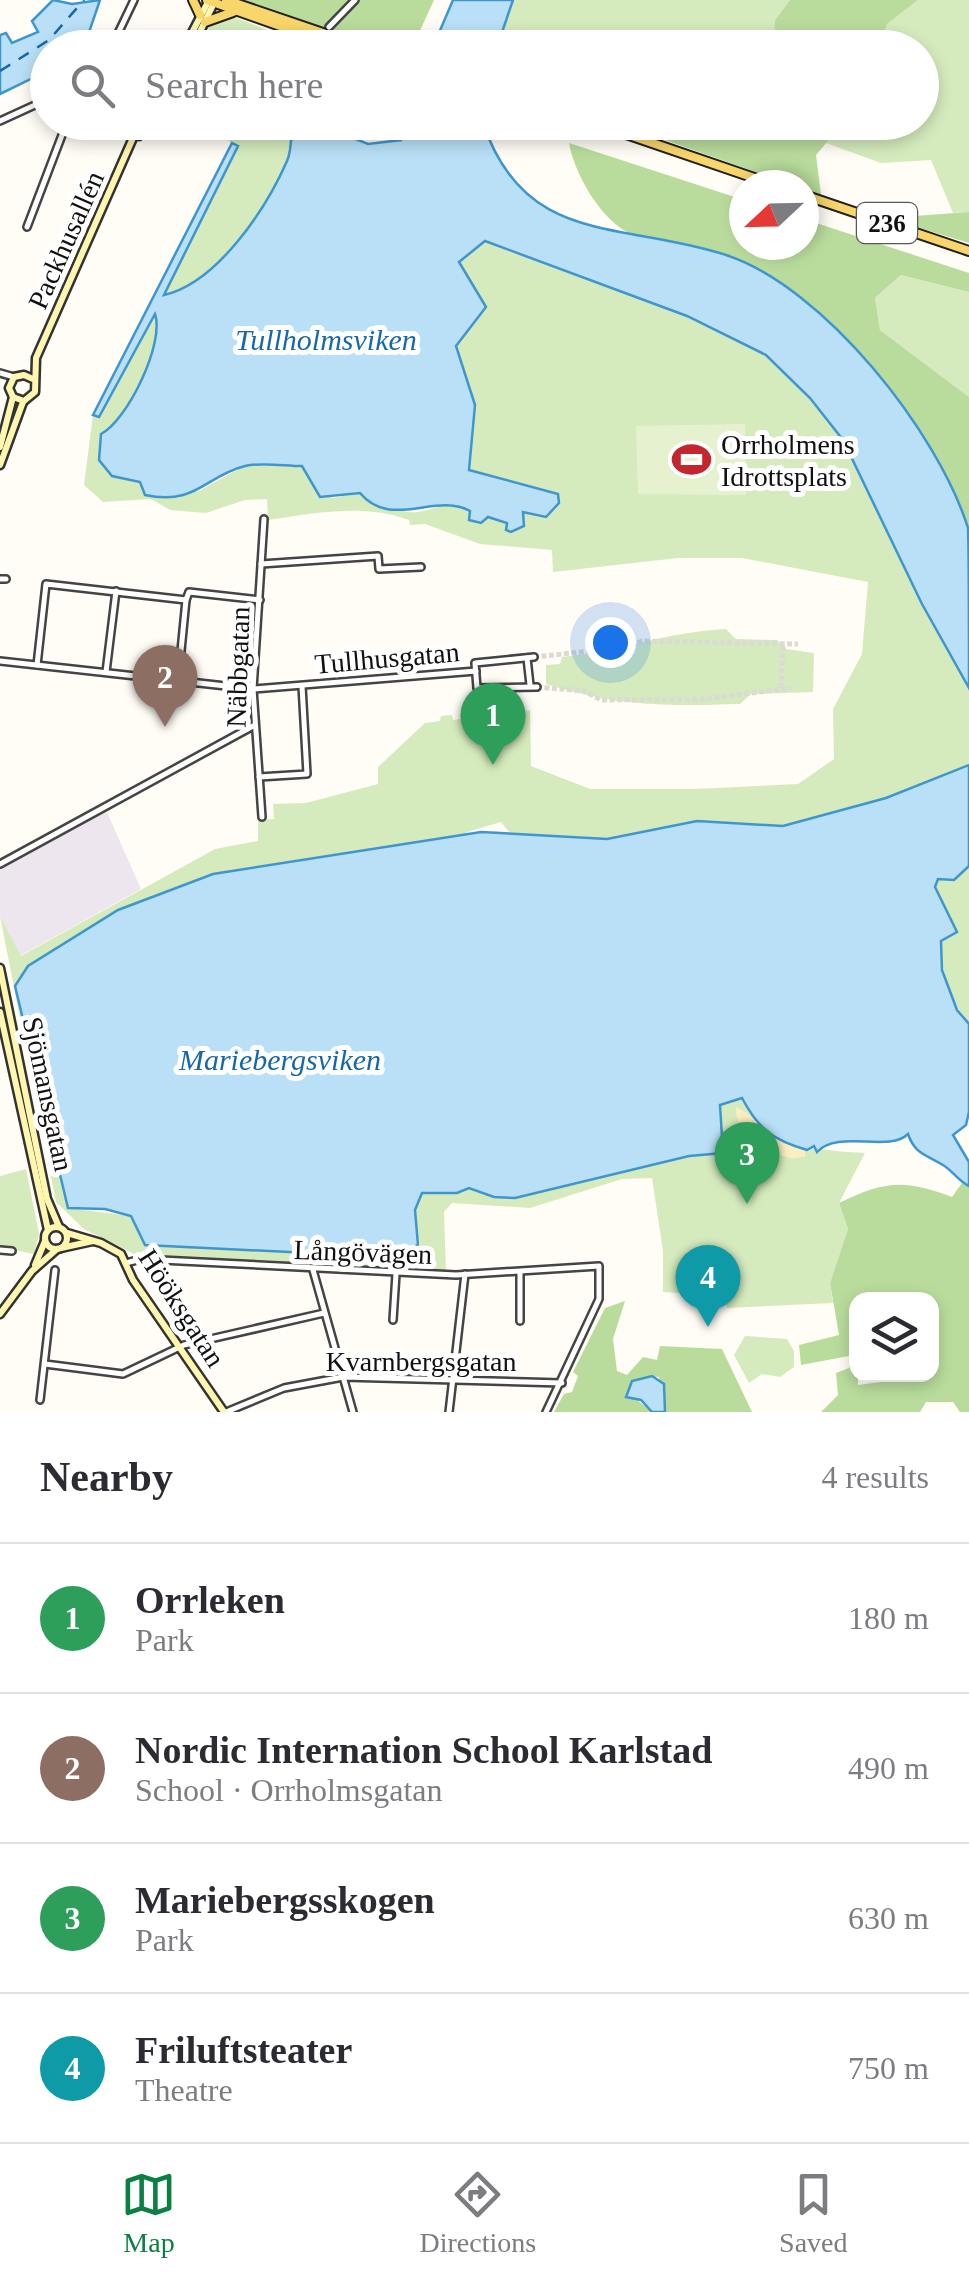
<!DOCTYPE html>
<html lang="en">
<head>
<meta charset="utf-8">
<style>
	:root { --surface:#fff; --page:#f7f7f7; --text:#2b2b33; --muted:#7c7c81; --line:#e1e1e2; --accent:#0b8043 }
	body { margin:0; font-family:"Times New Roman",serif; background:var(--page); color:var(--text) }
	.controls { position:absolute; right:30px; bottom:30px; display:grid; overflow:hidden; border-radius:20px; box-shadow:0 5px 15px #0003 }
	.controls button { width:90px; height:90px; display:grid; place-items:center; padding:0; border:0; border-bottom:2px solid var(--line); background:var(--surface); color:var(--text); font:50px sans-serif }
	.compass { position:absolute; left:729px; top:170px; width:90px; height:90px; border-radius:50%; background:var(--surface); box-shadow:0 5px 15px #0003; rotate:248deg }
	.you { position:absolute; left:610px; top:642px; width:35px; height:35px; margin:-25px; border:8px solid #fff; border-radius:50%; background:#1a73e8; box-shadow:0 0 0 15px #1a73e833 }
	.badge { display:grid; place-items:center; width:65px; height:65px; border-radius:50%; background:var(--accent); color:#fff; font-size:32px; font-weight:700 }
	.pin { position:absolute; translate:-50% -82px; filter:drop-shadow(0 2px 5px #0008) }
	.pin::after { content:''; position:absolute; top:52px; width:35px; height:30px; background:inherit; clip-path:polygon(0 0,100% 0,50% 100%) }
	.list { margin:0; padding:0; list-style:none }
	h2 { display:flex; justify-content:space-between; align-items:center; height:130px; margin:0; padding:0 40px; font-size:42px }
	h2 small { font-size:32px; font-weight:400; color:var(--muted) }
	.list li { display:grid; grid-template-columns:65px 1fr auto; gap:30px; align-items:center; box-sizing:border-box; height:150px; padding:0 40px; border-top:2px solid var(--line) }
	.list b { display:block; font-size:38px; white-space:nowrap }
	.list p { margin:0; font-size:32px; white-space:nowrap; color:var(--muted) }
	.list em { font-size:32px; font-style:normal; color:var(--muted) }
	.icon { flex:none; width:55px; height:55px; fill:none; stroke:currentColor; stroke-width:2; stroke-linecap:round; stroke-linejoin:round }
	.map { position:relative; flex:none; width:969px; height:1412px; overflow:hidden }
	.search { position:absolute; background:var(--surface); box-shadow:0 5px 15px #0003; left:30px; right:30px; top:30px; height:110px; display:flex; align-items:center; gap:25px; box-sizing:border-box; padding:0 35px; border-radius:55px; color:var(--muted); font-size:38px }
	.sheet { height:730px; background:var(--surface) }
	nav { display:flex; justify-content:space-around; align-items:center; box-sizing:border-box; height:140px; border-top:2px solid var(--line); background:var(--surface); font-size:28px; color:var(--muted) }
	nav a { display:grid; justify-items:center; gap:5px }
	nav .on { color:var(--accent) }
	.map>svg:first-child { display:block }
	.industrial { fill:#eee6ef }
	.green { fill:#d5ebbd }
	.forest { fill:#b9dc9c; fill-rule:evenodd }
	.sand { fill:#fbeec1 }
	.pitch { fill:#e6f2cf }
	.water { fill:#b9e0f7; stroke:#3f96cf; stroke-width:2.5 }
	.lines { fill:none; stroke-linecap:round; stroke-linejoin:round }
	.ferry { stroke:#1768a6; stroke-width:2.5; stroke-dasharray:12 10; stroke-linecap:butt }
	.street-tunnel { stroke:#dbdad3; stroke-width:5; stroke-dasharray:5 2.5; stroke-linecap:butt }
	.street-casing { stroke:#444; stroke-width:10 }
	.secondary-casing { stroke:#333; stroke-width:11 }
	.primary-casing { stroke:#222; stroke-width:12 }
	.street { stroke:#fff; stroke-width:5 }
	.secondary { stroke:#fff6b0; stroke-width:6 }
	.primary { stroke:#f9d66b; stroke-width:8 }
	.labels { text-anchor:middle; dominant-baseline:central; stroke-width:10; stroke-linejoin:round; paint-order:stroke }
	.shield { fill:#fff; stroke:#585858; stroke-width:2.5 }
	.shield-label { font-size:25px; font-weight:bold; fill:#111 }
	.street-label { font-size:28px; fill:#111; stroke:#fff }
	.poi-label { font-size:28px; fill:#111; stroke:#fff; text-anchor:start }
	.water-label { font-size:30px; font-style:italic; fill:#1768a6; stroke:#fff }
</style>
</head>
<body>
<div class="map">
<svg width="969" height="1412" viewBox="0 0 969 1412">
	<rect width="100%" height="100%" fill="#fffdf5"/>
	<polygon class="industrial" points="106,810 141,889 20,956 0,916 0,862"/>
	<g class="green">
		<polygon points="513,0 790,0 775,20 773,47 497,48"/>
		<polygon points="918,0 969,0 969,212 953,213 931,160 881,163 826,143 843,123 922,122 922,48 879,47 887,24"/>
		<polygon points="232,16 311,47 198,48 213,21"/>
		<path d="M201,123H292C291,135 292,150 287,161C263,214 221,279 163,296L238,147Z"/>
		<path d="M485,241L687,316L766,355L810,398L843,440L922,604L969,688V765L886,798L783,826L697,821L607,839L510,833L501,822L467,832L459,839L213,874L118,910L28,966L68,1208L131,1216L142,1242L409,1257L421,1249L415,1226L417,1197C433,1186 452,1196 469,1188L494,1197L515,1198L689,1156L719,1154L723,1152L720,1105L742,1098C765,1146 818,1151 865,1153L839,1203L848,1229L830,1283L833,1303L727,1308L724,1296L663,1292V1251L652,1178L622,1179L530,1208L452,1203L444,1212L446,1272L140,1257L84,1229L56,1202L0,916L21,956L215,849L258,841V820L274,819L273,804L306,803L378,784V767L425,723L440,721L441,716L452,715L453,720L530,710L531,766L590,789H694L798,784L834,759L833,709L862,654L868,582L742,558H678L553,572L552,550L480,544L425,524L410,525L409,520C364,503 314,513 268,520L267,499L245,500L206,513L170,510L151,499L103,502L84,485L93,415L99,417L154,313C168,351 128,391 119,427C115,443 114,460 112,476L199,491L244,466H303L332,498C343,497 353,491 364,494C382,500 397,514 417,512C440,510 444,497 471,511L469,519L481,523L488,517L507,523L522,511L546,517L559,505L558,495L469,470L475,405L456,346L459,262Z"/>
		<polygon points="901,275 969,292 969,397 880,330 875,298"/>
		<path d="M726,629L736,639L777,640L786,649L814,653L813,692L751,694L740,704C664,706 620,707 546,684V665L560,664L562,657C619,651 668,632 726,629Z"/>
		<path d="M969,866V1024C952,1004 940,970 941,941L956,933L935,887L938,879Z"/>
		<polygon points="26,1169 39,1234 34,1254 0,1247 0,1176"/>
		<polygon points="745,1336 787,1339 794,1351 794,1367 780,1377 762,1374 749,1383 734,1355"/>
	</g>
	<g class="forest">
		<polygon points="241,0 434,0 412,48 382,47"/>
		<polygon points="790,0 918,0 887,24 879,47 773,47 775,20"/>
		<polygon points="617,123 843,123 816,155 821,195"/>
		<path d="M569,143L744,200V245H804V219L969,273V292L901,275L875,298L880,330L969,397V530C927,444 882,365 807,303C787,286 754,265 729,256C698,244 663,245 632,234C602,223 574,173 569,143Z"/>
		<polygon points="969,212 969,243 887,218"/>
		<path d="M962,1183L969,1186V1412H960L953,1402H926L920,1412H821L838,1395L836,1373L849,1368V1356L801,1365L799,1345L839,1335L830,1283L848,1229L839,1203C885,1181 903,1179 952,1197ZM856,1300H932V1374L887,1375L889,1381L858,1385Z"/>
		<path d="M625,1301L613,1339L617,1371L627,1375L643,1357L657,1360L660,1346L722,1349L752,1412H665L659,1377C645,1375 641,1387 636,1399L652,1412H554L564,1394L572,1392L578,1376L573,1372L605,1308Z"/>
	</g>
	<path class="sand" d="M736,1107C760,1117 772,1145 805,1148V1156C780,1167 733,1133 736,1107Z"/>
	<polygon class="pitch" points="745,424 746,495 638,494 636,426"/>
	<g class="water">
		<polygon points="53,0 72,4 100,0 84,47 48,48 47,71 0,94 0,35 6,33 12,43 38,32 32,21"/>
		<polygon points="453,0 513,0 497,47 433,47"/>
		<path d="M292,123H331L330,129L368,144L401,140L405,123H483C525,247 622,221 726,255C824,287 938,432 968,528C969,556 969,653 969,688L922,604L843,440L810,398L766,355L687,316L485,241L459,262L486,307L456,346L475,405L469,470L558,494L559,503L546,517L523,512L524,526L511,532L506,530L507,523L488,517L481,523L469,520L470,511C435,492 391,530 360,493L320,497L302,466C285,466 262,462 245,466C205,476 196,506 145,495L140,482L112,476L99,460L101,434C127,421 165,343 155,314L99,417L93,415L232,143L238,146L164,295C217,283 266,209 287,161C292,150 291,135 292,123Z"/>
		<path d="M969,765V866L954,880L938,879L935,887L957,932L941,941L942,970L957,1010L969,1024V1112L966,1125L953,1135L969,1162V1186C958,1181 953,1171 943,1165C925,1154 915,1154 908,1134C889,1153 838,1129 817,1152L814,1146L807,1150C773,1140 759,1130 742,1098L720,1105L723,1153L689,1156L515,1198L494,1197L469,1188L457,1193H422L415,1210L418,1245L392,1257L145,1245L131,1216L105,1209L68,1208L15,986L28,966L118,910L213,874L481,832L607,839L697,821L783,826L886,798Z"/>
		<polygon points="652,1376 664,1384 665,1412 652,1412 641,1400 626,1397 632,1381"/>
	</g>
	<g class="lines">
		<polyline class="ferry" points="0,71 49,40 84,0"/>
		<g class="street-tunnel">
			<polyline points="534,657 629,647 642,641 798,644"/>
			<polyline points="537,687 584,691 601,700 704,699 791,688"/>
			<polyline points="781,688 783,644"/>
		</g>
		<defs>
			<g id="street">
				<polyline points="329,27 355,0"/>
				<polyline points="111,48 134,0"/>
				<polyline points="308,48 310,45"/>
				<polyline points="0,121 48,99"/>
				<polyline points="196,122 204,122"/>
				<polyline points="27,227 67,122"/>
				<polyline points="0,373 14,377"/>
				<polyline points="261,564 378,556 379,569 421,567"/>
				<polyline points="0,579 6,579"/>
				<polyline points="534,657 475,663 477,688 537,687"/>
				<polyline points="527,658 530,685"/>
				<polyline points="0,661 253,689 476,671"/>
				<polyline points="37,665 46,584 186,600 189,592 260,600"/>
				<polyline points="106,672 116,591"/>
				<polyline points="178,681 186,600"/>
				<polyline points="259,777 307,774 302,686"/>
				<polyline points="262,817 253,689 264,519"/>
				<polyline points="0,864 255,725"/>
				<polyline points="0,1250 12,1251"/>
				<polyline points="126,1263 141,1259 456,1275 599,1266 599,1299 546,1412"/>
				<polyline points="313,1270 353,1412"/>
				<polyline points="520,1273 520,1321"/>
				<polyline points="393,1320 396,1274"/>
				<polyline points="45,1364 123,1374 184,1345 324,1313"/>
				<polyline points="40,1400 55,1270"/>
				<polyline points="226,1412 284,1388 343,1377 562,1383"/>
				<polyline points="449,1412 465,1274"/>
			</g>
			<g id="secondary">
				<polyline points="184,48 209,0"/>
				<polyline points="192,48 215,1"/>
				<polyline points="139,136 152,122"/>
				<polyline points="33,379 24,375 14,377 9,388 13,397 24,401 35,392 36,358 140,122"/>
				<polyline points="0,447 13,397"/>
				<polyline points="0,465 23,402"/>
				<polyline points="0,968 47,1199 59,1227"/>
				<polyline points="0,1012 48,1230"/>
				<circle cx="56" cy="1238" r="11"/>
				<polyline points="67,1233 101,1243 121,1254 133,1280 224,1412"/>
				<polyline points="61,1248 93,1241"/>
				<polyline points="35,1265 45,1241"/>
				<polyline points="0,1314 32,1271 57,1249"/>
			</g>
			<g id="primary">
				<polyline points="193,0 200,15"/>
				<polyline points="207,0 342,48"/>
				<polyline points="226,0 367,48"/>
				<polyline points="205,22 233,12"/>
				<polyline points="573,122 596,129"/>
				<polyline points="591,122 775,185"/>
				<polyline points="804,195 969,251"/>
			</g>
		</defs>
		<use href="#street" class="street-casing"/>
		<use href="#secondary" class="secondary-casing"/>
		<use href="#primary" class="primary-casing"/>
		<use href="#street" class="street"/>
		<use href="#secondary" class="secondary"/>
		<use href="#primary" class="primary"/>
	</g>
	<defs>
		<symbol id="stadium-bare" viewBox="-9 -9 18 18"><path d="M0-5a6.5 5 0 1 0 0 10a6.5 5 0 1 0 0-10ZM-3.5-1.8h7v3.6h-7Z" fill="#c4262e" stroke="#fff" stroke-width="2.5" paint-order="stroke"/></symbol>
	</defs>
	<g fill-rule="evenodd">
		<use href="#stadium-bare" x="664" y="432" width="55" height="55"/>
	</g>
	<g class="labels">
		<rect class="shield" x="857" y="203" width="60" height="40" rx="8"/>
		<g class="shield-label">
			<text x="887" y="223">236</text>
		</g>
		<g class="street-label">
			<text transform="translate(66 240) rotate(-66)">Packhusallén</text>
			<text transform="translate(387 658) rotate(-5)">Tullhusgatan</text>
			<text transform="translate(238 667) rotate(-88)">Näbbgatan</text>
			<text transform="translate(48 1094) rotate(78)">Sjömansgatan</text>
			<text transform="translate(363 1252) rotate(2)">Långövägen</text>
			<text transform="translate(182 1308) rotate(57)">Hööksgatan</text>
			<text x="421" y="1361">Kvarnbergsgatan</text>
		</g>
		<g class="poi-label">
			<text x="721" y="444">Orrholmens<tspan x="721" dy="32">Idrottsplats</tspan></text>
		</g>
		<g class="water-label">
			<text x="326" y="339">Tullholmsviken</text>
			<text x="280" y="1059">Mariebergsviken</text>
		</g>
	</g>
</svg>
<div class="controls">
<button><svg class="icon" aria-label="layers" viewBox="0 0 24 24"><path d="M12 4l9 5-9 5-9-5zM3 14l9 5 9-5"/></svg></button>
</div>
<svg class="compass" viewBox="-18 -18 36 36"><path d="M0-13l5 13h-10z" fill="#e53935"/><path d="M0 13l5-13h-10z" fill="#7c7c81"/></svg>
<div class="you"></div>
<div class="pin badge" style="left:493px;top:765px;background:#2e9e5b">1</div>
<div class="pin badge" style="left:165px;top:727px;background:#8d6e63">2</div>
<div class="pin badge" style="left:747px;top:1204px;background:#2e9e5b">3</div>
<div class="pin badge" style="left:708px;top:1327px;background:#0f9aa8">4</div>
<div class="search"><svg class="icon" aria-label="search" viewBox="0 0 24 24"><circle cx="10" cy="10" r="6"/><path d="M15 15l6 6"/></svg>Search here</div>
</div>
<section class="sheet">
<h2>Nearby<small>4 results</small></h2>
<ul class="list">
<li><span class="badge" style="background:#2e9e5b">1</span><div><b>Orrleken</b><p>Park</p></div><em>180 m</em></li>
<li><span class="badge" style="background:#8d6e63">2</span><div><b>Nordic Internation School Karlstad</b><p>School · Orrholmsgatan</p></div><em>490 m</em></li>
<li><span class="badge" style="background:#2e9e5b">3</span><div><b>Mariebergsskogen</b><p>Park</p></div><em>630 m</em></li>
<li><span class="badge" style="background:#0f9aa8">4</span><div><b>Friluftsteater</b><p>Theatre</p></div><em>750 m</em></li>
</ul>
</section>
<nav>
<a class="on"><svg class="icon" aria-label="map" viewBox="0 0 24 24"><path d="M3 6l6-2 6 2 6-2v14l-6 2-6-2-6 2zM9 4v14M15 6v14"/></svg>Map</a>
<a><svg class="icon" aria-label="directions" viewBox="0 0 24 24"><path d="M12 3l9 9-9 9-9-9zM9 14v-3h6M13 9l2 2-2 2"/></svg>Directions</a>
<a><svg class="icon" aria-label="saved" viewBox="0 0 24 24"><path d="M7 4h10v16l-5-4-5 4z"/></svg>Saved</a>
</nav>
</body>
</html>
